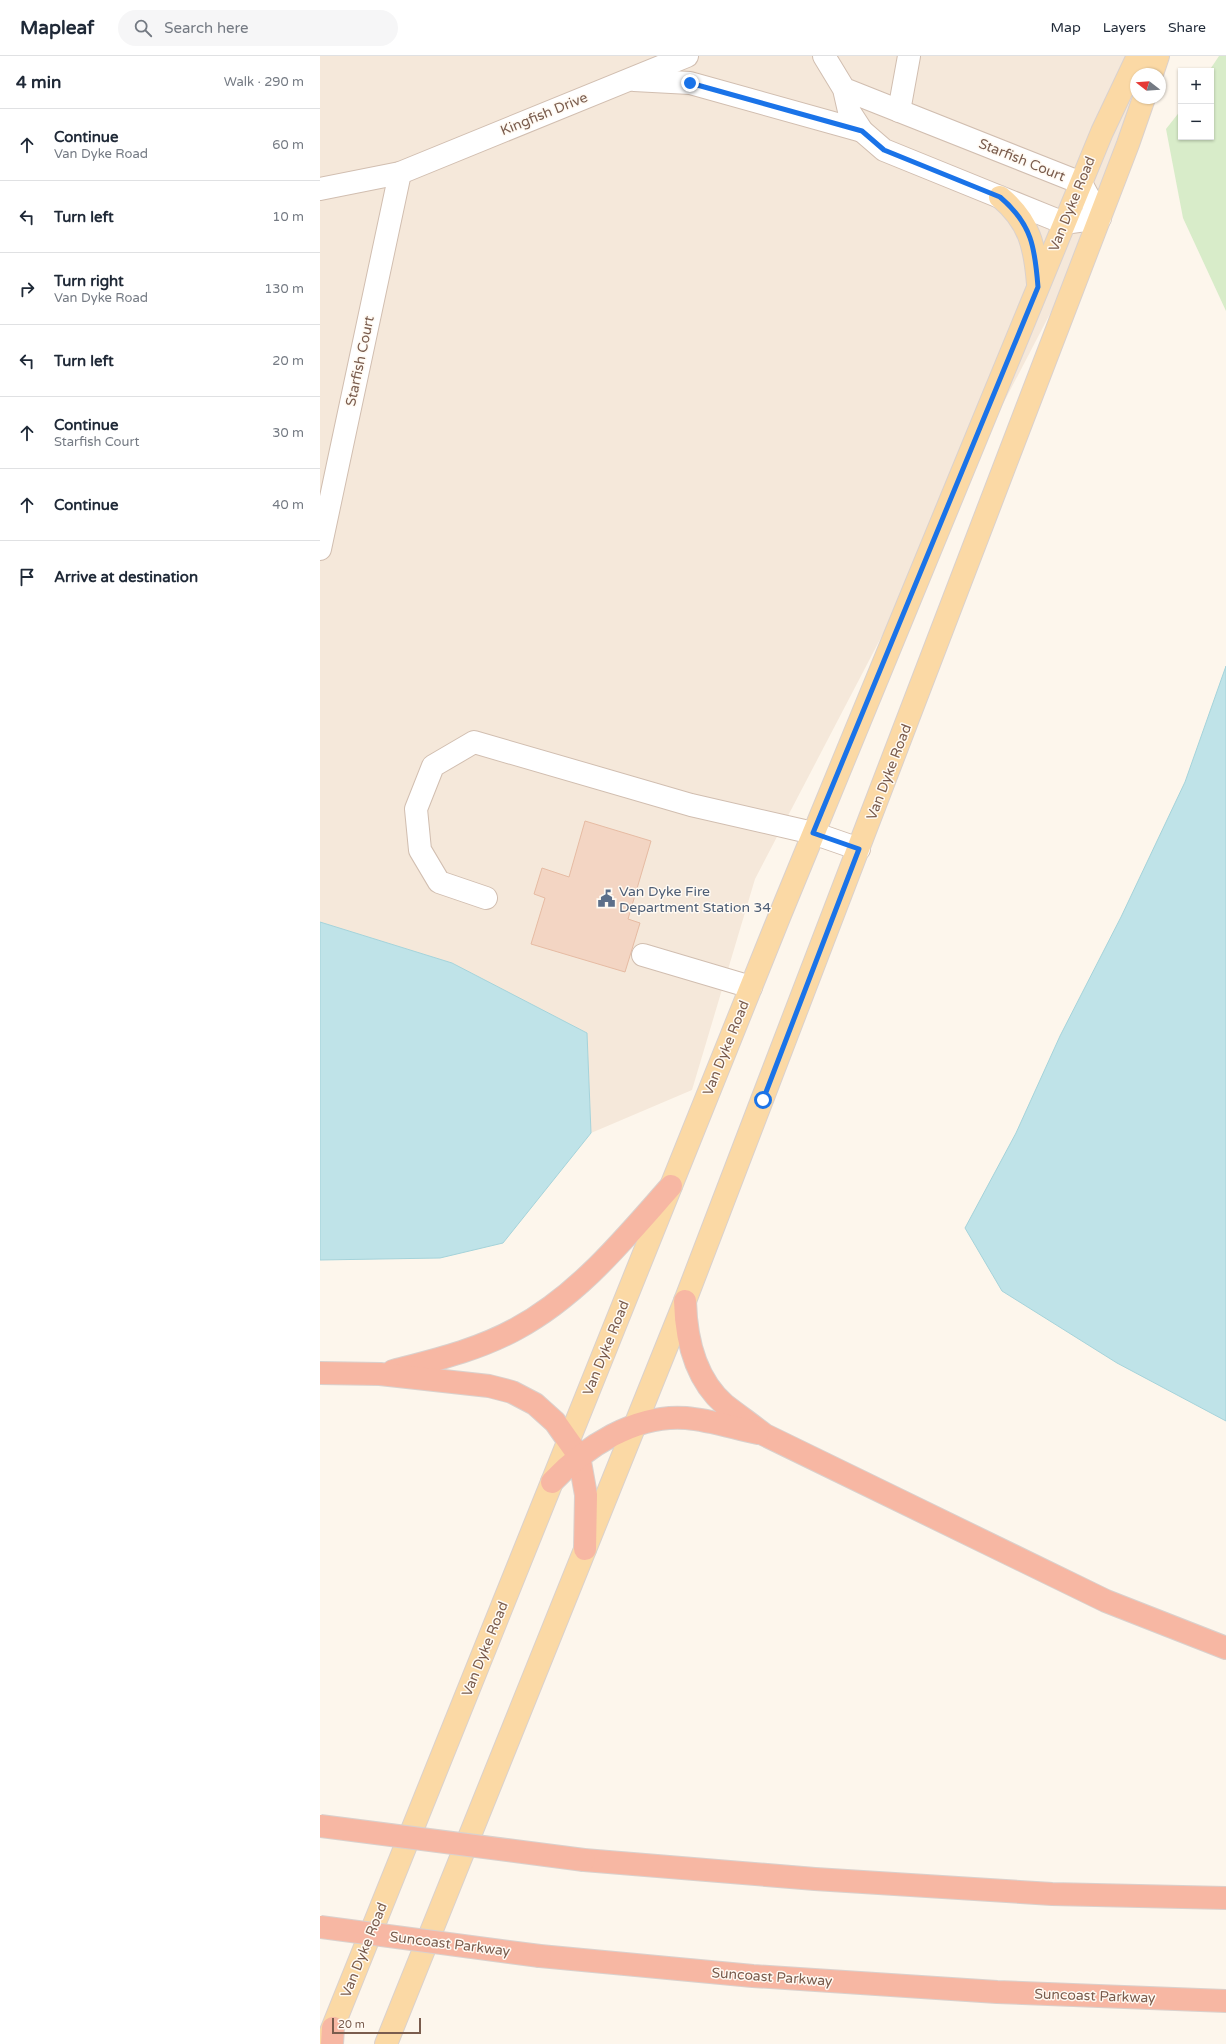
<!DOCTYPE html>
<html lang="en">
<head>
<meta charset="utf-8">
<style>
	:root { --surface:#fff; --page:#f6f6f7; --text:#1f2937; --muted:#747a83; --line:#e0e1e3 }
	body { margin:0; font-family:"Varela Round",sans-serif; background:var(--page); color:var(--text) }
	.controls { position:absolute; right:12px; top:12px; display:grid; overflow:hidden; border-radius:0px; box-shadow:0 1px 3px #0004 }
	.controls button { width:36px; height:36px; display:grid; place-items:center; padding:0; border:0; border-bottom:1px solid var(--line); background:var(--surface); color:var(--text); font:20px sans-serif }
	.compass { position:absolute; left:810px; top:12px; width:36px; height:36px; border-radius:50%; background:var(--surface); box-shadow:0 1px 3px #0004; rotate:287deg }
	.scale { position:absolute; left:12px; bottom:10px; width:89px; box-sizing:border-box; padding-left:4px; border:2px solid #7a5c4d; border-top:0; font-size:11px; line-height:14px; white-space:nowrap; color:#7a5c4d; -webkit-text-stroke:3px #fffaf3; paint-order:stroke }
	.stop { position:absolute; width:12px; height:12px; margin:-9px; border:3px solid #1a73e8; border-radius:50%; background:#fff }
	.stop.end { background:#1a73e8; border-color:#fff; box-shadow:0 1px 4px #0008 }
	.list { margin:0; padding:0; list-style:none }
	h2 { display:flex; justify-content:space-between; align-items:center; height:52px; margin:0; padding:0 16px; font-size:17px }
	h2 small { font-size:13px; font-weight:400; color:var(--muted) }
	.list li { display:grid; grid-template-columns:26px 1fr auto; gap:12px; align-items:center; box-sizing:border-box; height:72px; padding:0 16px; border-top:1px solid var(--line) }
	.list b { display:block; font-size:15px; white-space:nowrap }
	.list p { margin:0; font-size:13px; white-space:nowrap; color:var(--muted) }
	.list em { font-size:13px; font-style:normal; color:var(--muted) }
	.icon { flex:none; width:22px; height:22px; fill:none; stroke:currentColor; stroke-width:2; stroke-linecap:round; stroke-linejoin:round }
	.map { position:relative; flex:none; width:906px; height:1988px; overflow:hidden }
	header { display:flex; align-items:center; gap:24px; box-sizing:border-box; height:56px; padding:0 20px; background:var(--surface); border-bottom:1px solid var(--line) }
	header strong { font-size:19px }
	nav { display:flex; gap:22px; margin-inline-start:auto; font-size:14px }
	.search { width:280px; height:36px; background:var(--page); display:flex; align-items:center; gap:10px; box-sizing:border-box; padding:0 14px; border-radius:22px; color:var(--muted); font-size:15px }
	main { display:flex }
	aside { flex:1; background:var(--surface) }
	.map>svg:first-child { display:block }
	.residential { fill:#f5e8da }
	.green { fill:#d8ecc9 }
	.water { fill:#bfe3e8; stroke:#a5d3da }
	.building { fill:#f3d5c3; stroke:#e6bba3 }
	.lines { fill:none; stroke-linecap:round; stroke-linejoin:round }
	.minor-casing { stroke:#d1beb0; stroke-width:24 }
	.major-casing { stroke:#dad1cd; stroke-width:24 }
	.highway-casing { stroke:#dad1cd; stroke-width:24 }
	.minor { stroke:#fff; stroke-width:22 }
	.major { stroke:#fbd9a5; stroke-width:22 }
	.highway { stroke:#f7b7a3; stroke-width:22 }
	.highway-bridge-casing { stroke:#dad1cd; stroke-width:24; stroke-linecap:butt }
	.highway-bridge { stroke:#f7b7a3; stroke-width:22 }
	.route { stroke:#1a73e8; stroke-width:5 }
	.labels { text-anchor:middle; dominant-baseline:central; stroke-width:3; stroke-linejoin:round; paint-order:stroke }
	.street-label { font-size:14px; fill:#7a5c4d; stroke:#fffaf3 }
	.service-label { font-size:14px; fill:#4e5e75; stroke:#fffaf3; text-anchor:start }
</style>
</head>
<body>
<header>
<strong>Mapleaf</strong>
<div class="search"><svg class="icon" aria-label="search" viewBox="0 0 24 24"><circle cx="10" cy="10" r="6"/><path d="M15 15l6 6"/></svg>Search here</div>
<nav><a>Map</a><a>Layers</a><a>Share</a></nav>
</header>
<main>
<aside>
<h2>4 min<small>Walk · 290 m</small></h2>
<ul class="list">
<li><svg class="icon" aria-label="ahead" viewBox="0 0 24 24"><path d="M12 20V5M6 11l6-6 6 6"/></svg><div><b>Continue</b><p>Van Dyke Road</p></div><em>60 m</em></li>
<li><svg class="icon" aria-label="left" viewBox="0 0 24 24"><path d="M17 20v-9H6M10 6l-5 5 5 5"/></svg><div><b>Turn left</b></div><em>10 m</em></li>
<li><svg class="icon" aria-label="right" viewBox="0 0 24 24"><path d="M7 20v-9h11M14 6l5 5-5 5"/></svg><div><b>Turn right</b><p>Van Dyke Road</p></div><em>130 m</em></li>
<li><svg class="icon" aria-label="left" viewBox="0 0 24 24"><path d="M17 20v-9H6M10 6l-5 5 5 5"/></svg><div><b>Turn left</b></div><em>20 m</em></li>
<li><svg class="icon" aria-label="ahead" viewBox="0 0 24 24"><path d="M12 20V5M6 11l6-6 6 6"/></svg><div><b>Continue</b><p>Starfish Court</p></div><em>30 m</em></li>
<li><svg class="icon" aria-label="ahead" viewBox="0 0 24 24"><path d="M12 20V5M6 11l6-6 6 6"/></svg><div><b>Continue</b></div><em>40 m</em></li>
<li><svg class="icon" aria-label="arrive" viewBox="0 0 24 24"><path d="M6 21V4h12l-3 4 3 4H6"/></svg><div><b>Arrive at destination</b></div></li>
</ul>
</aside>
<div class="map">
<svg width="906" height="1988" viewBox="0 0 906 1988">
	<rect width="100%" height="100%" fill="#fdf6ec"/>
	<polygon class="residential" points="0,0 837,0 816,18 816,42 780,162 435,823 372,1034 271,1077 267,977 132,907 0,866"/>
	<polygon class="green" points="899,0 906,0 906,255 863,162 846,73 861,54 861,81 891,81 891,15 889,15"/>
	<g class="water">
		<polygon points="906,610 906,1365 797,1307 682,1235 645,1172 696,1077 740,980 801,861 865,726"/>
		<polygon points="0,866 132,907 267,977 271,1077 183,1187 120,1202 0,1204"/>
	</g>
	<polygon class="building" points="265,765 331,785 308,863 320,867 305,916 211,888 225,842 214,838 222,812 249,821"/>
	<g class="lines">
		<defs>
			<g id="minor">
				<polyline points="504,0 524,33 529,55 542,75 564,94 744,167 780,162 761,127 524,33"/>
				<polyline points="314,24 370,27 542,75"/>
				<polyline points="579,55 589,0"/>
				<polyline points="0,133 80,117 367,0"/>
				<polyline points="0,493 80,117"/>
				<polyline points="166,842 119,826 100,794 96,753 113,710 154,686 371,749 493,777 539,793"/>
				<polyline points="323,899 431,931"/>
			</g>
			<g id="major">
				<polyline points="832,18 838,0"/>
				<path d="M680,141C710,166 715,191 718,228"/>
				<polyline points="6,1988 460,859 782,76 818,0"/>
				<polyline points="66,1988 365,1245 808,88 824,42"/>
			</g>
			<g id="highway">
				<path d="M365,1245C366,1283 375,1323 405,1349C418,1359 432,1369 445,1379L786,1545L906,1592"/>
				<path d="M73,1315C115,1304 158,1294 196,1273C259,1239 304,1183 351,1130"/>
				<polyline points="0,1317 60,1318 169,1330 192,1336 215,1348 235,1366 259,1400 266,1439 265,1493"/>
				<path d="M232,1426C265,1391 315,1358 366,1362C390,1364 414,1372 438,1377"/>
				<polyline points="264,1804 495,1823 732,1838 906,1842"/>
				<polyline points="220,1900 433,1920 677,1936 906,1945"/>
				<polyline points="12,1988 13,1972"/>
			</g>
		</defs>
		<use href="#minor" class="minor-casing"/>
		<use href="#major" class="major-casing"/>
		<use href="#highway" class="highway-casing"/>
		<use href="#minor" class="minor"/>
		<use href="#major" class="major"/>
		<use href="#highway" class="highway"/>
		<defs>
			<g id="highway-bridge">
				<polyline points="0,1770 264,1804"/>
				<polyline points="0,1871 220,1900"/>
			</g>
		</defs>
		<use href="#highway-bridge" class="highway-bridge-casing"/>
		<use href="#highway-bridge" class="highway-bridge"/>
	</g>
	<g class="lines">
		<path class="route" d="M370,27L542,75L564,94L680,141C712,168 715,192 718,231L493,777L539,793L443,1044"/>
	</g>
	<defs>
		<symbol id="civic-bare" viewBox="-9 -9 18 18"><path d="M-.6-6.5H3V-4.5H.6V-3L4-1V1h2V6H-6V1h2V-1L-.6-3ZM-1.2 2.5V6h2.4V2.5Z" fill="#5c6f8a" stroke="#fffaf3" stroke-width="2.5" paint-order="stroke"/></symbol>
	</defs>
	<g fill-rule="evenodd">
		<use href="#civic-bare" x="274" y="830" width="25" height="25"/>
	</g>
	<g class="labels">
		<g class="street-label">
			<text transform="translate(224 58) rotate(-22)">Kingfish Drive</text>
			<text transform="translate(702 104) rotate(22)">Starfish Court</text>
			<text transform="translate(752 148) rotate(-68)">Van Dyke Road</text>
			<text transform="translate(40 305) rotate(-78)">Starfish Court</text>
			<text transform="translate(569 716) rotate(-69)">Van Dyke Road</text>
			<text transform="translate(406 992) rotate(-68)">Van Dyke Road</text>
			<text transform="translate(286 1292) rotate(-68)">Van Dyke Road</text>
			<text transform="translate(165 1593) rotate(-68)">Van Dyke Road</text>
			<text transform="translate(130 1888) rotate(7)">Suncoast Parkway</text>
			<text transform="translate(44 1894) rotate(-68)">Van Dyke Road</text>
			<text transform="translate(452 1921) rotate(4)">Suncoast Parkway</text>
			<text transform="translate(775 1940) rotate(2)">Suncoast Parkway</text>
		</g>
		<g class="service-label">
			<text x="299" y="835">Van Dyke Fire<tspan x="299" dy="16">Department Station 34</tspan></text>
		</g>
	</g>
</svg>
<div class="controls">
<button>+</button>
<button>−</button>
</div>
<svg class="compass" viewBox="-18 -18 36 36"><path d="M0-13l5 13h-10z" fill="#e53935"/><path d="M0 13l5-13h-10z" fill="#747a83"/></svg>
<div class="scale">20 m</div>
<div class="stop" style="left:443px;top:1044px"></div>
<div class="stop end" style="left:370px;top:27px"></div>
</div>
</main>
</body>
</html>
